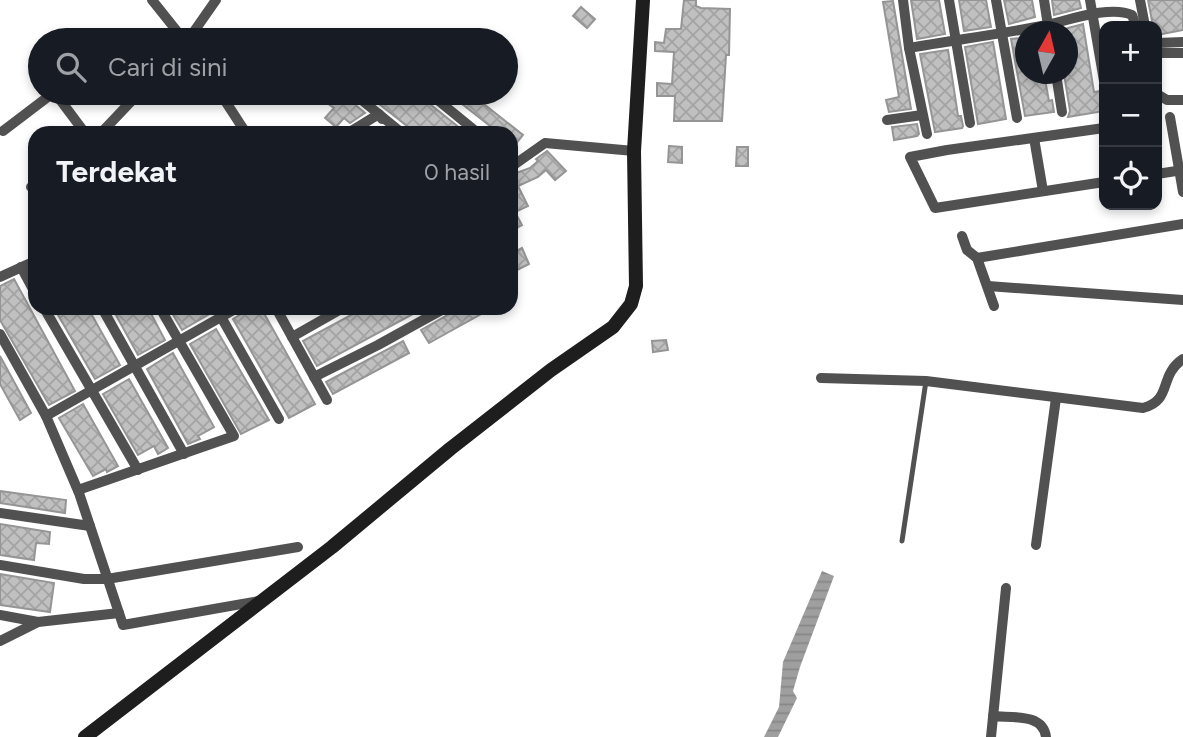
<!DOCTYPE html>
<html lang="id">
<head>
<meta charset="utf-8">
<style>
	:root { --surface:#171b24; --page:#242831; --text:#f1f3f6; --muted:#9ea1a6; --line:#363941 }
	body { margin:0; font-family:Figtree,sans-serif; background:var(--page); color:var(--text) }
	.controls { position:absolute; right:21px; top:21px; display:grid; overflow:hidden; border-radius:14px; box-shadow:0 4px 10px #0003 }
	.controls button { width:63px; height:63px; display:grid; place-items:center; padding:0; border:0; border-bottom:2px solid var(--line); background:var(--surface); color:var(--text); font:35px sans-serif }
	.compass { position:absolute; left:1015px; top:21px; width:63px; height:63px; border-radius:50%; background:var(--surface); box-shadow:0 4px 10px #0003; rotate:8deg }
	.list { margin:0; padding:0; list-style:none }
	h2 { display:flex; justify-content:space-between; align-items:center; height:91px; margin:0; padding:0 28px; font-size:30px }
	h2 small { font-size:23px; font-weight:400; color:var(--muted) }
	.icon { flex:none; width:38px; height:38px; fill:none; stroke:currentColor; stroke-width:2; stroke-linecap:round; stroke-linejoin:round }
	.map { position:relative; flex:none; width:1183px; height:737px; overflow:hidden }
	.search { position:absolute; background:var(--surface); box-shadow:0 4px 10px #0003; left:28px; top:28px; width:490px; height:77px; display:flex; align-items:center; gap:18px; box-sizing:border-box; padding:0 24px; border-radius:38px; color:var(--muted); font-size:26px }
	.panel { position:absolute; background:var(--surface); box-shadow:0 4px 10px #0003; left:28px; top:126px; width:490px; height:189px; border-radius:21px }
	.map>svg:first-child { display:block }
	.water { fill:url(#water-rules) }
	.building { fill:url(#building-cross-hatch); stroke:#959595; stroke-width:2 }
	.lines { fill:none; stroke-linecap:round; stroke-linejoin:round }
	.lane { stroke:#515151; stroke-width:5 }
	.street { stroke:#515151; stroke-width:10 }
	.secondary { stroke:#1e1e1e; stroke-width:14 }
</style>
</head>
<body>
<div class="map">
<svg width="1183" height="737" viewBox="0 0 1183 737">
	<defs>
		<pattern id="water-rules" width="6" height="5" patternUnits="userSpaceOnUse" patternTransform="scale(1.75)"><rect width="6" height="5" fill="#9f9f9f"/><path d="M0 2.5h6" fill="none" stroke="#878787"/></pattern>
		<pattern id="building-cross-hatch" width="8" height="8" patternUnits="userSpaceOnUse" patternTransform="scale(1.75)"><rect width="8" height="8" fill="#c0c0c0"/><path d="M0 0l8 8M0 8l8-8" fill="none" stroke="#a3a3a3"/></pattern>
	</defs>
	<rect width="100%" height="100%" fill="#fff"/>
	<polygon class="water" points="822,571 834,576 800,667 793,691 797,698 778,737 764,737 779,707 783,662"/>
	<g class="building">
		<polygon points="684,0 696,0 696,6 701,8 730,9 729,55 726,55 722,121 674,121 675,96 657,96 657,83 672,84 674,52 655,51 655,42 664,43 666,29 681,29"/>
		<polygon points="911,0 939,0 945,34 917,39"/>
		<polygon points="959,0 986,0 991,27 964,31"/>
		<polygon points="1004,0 1032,0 1035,17 1009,24"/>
		<polygon points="1052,0 1079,0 1081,8 1054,15"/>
		<polygon points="1148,0 1183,0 1183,30 1157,35 1157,26 1153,26"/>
		<polygon points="893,1 911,109 889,112 886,100 899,97 883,2"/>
		<polygon points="581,7 595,19 587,28 573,16"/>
		<polygon points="1083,24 1094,92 1101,91 1104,111 1068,117 1070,111 1064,74 1068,74 1068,32 1057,31"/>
		<polygon points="1022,38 1026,74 1044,74 1049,101 1052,100 1054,112 1025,116 1011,39"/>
		<polygon points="993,42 1006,119 978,124 965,47"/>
		<polygon points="948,50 958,116 961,116 963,126 962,128 935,132 920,54"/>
		<polygon points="335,93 344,99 346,97 365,113 350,123 344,118 336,127 325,118 334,108 327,103"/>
		<polygon points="365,93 416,93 466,133 416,133"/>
		<polygon points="448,93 470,93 523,135 511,150 511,133 499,133"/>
		<polygon points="917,124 919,134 917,136 894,140 892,127"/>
		<polygon points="669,146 682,147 682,163 668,162"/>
		<polygon points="737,147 748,147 748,166 736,166"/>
		<polygon points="547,151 566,171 555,180 546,170 538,177 518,186 528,206 515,212 522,225 511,231 511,175 530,168 538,161 536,159"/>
		<polygon points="522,248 529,264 517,270 511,254"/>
		<polygon points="14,279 75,391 49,405 0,320 0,286"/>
		<polygon points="54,308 88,308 120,365 95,379"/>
		<polygon points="112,308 148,308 165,340 138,355"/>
		<polygon points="169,308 204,308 208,315 182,330"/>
		<polygon points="246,308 261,308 315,404 289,418 233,319 241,314"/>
		<polygon points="364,308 424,308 317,366 303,341"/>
		<polygon points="460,308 492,308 429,343 421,330"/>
		<polygon points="216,329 269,420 241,434 190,344"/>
		<polygon points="666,340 668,350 653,352 652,341"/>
		<polygon points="403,341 409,353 333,394 326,382"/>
		<polygon points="173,353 214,427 198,436 200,439 188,444 147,369"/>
		<polygon points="0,356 31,413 20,420 0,384"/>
		<polygon points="129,379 168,448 158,454 154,446 138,455 103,394"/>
		<polygon points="83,404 118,466 107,472 106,469 93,476 59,418"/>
		<polygon points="0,491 66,500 65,513 0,503"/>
		<polygon points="0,524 50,532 49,544 36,543 34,560 0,555"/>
		<polygon points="0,574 54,583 50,612 0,605"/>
	</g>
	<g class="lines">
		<polyline class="lane" points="902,541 926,381"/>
		<g class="street">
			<polyline points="152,0 184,40"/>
			<polyline points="903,0 909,48 927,134"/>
			<polyline points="949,0 970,123"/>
			<polyline points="996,0 1017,118"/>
			<polyline points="1044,0 1049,32"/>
			<polyline points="1090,0 1104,81"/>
			<polyline points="1140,0 1145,26"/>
			<polyline points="188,40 216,0"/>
			<polyline points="1157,43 1183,42"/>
			<path d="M909,48C955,40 1001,34 1047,25C1069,20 1111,5 1132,15L1136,26"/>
			<polyline points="1157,53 1183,53"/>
			<polyline points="1056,74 1062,112"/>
			<polyline points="55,93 85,133"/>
			<polyline points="220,93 246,133"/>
			<polyline points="353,93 402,133"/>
			<polyline points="429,93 478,133"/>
			<polyline points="1157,94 1167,100 1183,100"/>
			<polyline points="1170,117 1183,192"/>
			<polyline points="887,120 922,115"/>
			<polyline points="1104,128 947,150 910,157 935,208 1104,182"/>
			<polyline points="3,131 53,93"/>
			<polyline points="101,133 139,93"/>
			<polyline points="348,133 379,114 382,119"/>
			<polyline points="1034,138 1043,191"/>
			<polyline points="511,167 545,143 634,151"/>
			<polyline points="1157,174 1183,170"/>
			<polyline points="31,187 35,184"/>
			<polyline points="962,236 967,250 977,258 994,306"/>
			<polyline points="977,258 1183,224"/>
			<polyline points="21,267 35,293"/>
			<polyline points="0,277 35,261"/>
			<polyline points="988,286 1183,300"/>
			<polyline points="44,308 138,470"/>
			<polyline points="102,308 184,454"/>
			<polyline points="216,308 279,419"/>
			<polyline points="237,308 46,416 79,493 123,625 259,601"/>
			<polyline points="276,308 327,400"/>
			<polyline points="0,334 46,416"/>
			<polyline points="292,337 343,308"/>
			<polyline points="314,377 378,345 445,308"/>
			<path d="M821,378L926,381L1143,408C1173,400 1158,376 1183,359"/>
			<polyline points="78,490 234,436 160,308"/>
			<polyline points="0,513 90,526"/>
			<polyline points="1036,545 1056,398"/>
			<polyline points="0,565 84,579 107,579 298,547"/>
			<polyline points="0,615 38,622"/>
			<polyline points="0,641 38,622 119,613"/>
			<path d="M993,716C1012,718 1043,713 1046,737"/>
			<polyline points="991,737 1006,588"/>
		</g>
		<polyline class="secondary" points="85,737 332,547 450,449 551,370 613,327 631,304 636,286 634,151 643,0"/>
	</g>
</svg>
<div class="controls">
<button>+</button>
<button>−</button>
<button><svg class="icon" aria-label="locate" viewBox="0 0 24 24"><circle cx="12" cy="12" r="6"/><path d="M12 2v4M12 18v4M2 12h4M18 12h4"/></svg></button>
</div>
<svg class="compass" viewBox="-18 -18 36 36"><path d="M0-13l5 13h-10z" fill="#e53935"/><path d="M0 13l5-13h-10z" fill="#9ea1a6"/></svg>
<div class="search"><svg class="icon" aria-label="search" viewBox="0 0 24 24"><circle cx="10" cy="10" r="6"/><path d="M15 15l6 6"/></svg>Cari di sini</div>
<section class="panel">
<h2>Terdekat<small>0 hasil</small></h2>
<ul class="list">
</ul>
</section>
</div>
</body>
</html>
